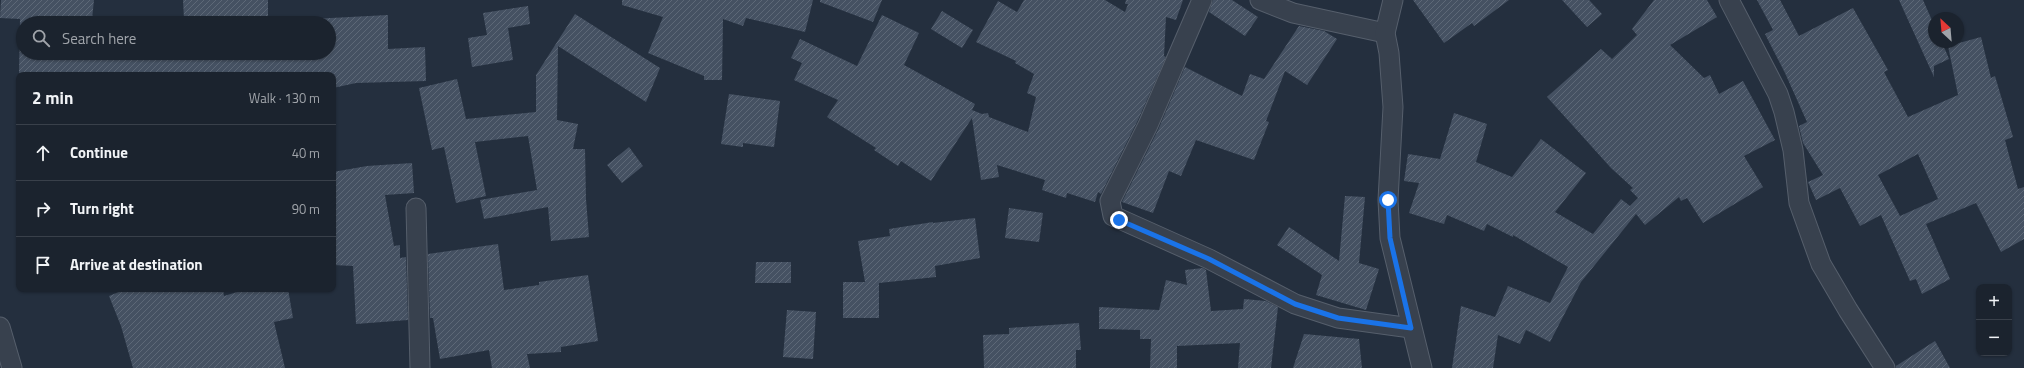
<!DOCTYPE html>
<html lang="en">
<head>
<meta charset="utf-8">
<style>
	:root { --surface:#1b232e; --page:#282f3a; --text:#f1f3f6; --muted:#a0a4aa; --line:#39404a }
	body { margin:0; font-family:"Titillium Web",sans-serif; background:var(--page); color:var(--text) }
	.controls { position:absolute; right:12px; bottom:12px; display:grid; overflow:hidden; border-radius:8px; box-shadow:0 1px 3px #0004 }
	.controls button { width:36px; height:36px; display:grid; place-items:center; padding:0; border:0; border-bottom:1px solid var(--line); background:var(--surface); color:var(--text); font:20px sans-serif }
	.compass { position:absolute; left:1928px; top:12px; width:36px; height:36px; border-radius:50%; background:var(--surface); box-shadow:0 1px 3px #0004; rotate:334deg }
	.stop { position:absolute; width:12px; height:12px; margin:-9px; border:3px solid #1a73e8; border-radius:50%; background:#fff }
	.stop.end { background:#1a73e8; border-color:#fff; box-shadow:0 1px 4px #0008 }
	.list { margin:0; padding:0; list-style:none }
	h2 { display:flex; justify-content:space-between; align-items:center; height:52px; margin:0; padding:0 16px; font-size:17px }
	h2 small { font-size:13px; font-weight:400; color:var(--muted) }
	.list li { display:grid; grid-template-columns:26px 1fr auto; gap:12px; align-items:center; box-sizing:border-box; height:56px; padding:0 16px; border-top:1px solid var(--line) }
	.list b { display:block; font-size:15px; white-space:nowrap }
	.list em { font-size:13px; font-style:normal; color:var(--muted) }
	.icon { flex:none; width:22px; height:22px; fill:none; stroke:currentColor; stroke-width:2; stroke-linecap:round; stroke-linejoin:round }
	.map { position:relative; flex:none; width:2024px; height:368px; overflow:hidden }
	.search { position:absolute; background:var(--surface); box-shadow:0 1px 3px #0004; left:16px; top:16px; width:320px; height:44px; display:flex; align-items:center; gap:10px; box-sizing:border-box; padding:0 14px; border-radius:22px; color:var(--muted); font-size:15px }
	.panel { position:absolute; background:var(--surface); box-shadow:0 1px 3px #0004; left:16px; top:72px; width:320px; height:220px; border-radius:8px }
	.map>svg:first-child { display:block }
	.building { fill:url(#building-hatch); fill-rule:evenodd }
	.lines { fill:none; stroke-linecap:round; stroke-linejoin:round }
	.street-casing { stroke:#565f6c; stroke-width:21 }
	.street { stroke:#38414e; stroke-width:19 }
	.route { stroke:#1a73e8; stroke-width:5 }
</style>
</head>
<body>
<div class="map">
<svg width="2024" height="368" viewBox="0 0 2024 368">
	<defs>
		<pattern id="building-hatch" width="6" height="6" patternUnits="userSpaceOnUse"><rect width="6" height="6" fill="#455162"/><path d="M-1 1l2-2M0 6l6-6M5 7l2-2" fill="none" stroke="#5d6877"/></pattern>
	</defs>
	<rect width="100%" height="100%" fill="#242f3e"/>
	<g class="building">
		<polygon points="1,0 94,0 92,19 84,18 84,23 23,23 23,53 84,53 84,55 124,57 124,54 181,55 181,53 329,53 329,23 312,23 312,19 388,15 388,49 425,47 426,81 356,83 333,88 333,75 19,73 20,19 0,18"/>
		<polygon points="183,0 268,0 268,16 184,19"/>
		<polygon points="622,0 813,0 805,32 746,18 743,26 723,19 722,80 704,80 704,76 648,53 663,17 622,5"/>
		<polygon points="820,0 882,0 873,22 820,2"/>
		<polygon points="1024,0 1105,0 1125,12 1128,4 1125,4 1126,0 1183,0 1176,20 1166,17 1164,56 1166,57 1138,120 1101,194 1098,192 1095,202 1067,193 1066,198 1042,190 1045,180 997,165 999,177 981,180 972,118 931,181 901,161 898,166 874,150 876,148 827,117 838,100 794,80 802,63 791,58 800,39 857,66 882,15 919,33 904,65 975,104 972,110 982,114 988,113 989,117 1028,132 1036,97 1027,93 1034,74 1015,63 1016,61 976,42 998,1 1017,12"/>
		<polygon points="1213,0 1232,0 1258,17 1245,36 1209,12"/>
		<polygon points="1413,0 1509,0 1474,26 1472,23 1444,43"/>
		<polygon points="1562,0 1589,0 1602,14 1587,27"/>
		<polygon points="1654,0 1707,0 1717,17 1670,45 1704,78 1710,75 1719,94 1743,81 1775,140 1744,156 1763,187 1703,223 1687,198 1681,201 1679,197 1645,225 1636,214 1581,282 1550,342 1526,330 1520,344 1498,335 1493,368 1452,368 1461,306 1495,317 1508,286 1550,303 1568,267 1513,235 1513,237 1487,224 1484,231 1447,215 1444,224 1409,213 1419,183 1404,181 1408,154 1440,159 1454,113 1487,124 1476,162 1512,177 1541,139 1586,173 1555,212 1593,234 1621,199 1630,206 1638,198 1630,190 1633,188 1611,168 1547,97 1601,49 1612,59 1637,35 1632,29"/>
		<path d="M1757,0H1780L1799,36L1853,8L1888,70L1884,72L1908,117L1958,95L1948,46L1981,37L1991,78L1995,76L2013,137L2005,140L2018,189L2024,187V239L2001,252L1976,203L1926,224L1950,279L1922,294L1916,279L1910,281L1881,215L1860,226L1840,188L1816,200L1808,182L1823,175L1803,143L1799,126L1807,122L1785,73L1765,34L1773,30ZM1918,154L1938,199L1900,216L1878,175Z"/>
		<polygon points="1899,0 1923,0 1934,25 1934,42 1942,42 1949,59 1934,66 1934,77"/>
		<polygon points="528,6 530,24 508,28 513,60 472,67 468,38 487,35 483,13"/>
		<polygon points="942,11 973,30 962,48 931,29"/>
		<polygon points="575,14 660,68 646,102 558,46 557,120 578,124 573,149 585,149 586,199 589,237 551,241 548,207 484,219 480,200 537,190 528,136 475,142 486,196 456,203 444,147 432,150 419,88 457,79 466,119 536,112 536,75"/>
		<polygon points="1299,26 1324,31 1337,39 1307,85 1285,71 1266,121 1269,122 1254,160 1196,140 1181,176 1169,171 1153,213 1122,202 1158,130 1185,67 1242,96 1250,74 1264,79"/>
		<polygon points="729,94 780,101 774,147 743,143 743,147 721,144"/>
		<polygon points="629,147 643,166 622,183 607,165"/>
		<polygon points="412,163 414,193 385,195 394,246 400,245 400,258 406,257 408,320 356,324 353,266 333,265 333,172 367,166"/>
		<polygon points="1345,196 1365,197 1359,263 1379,269 1366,310 1316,295 1322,275 1277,245 1289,227 1339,261"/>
		<polygon points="1009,208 1043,213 1039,242 1005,238"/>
		<polygon points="975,218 980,258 935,266 936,277 879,283 879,318 843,318 843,282 865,282 858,241 890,236 889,229 933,222 933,223"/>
		<polygon points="498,244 504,290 539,285 539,282 588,275 598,341 561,347 561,352 527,354 530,368 492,368 489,350 440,359 433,318 430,318 428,254"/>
		<polygon points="756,262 791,262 791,283 755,283"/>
		<polygon points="1203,268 1206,270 1211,311 1243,309 1244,299 1266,301 1278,307 1271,368 1238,368 1240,343 1177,346 1177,368 1150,368 1151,339 1140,339 1140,330 1099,329 1099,307 1159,310 1166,280 1187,285 1185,270"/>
		<polygon points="126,289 223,289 224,296 247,289 288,289 293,318 274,322 285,368 133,368 121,326 109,296"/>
		<polygon points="787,310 816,312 813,359 783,357"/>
		<polygon points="1079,323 1081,350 1076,350 1076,368 984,368 983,335 1009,334 1009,328"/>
		<polygon points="1304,334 1359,339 1362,368 1293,368"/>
		<polygon points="1935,341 1950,368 1896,368 1896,366"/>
	</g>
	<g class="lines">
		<defs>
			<g id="street">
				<polyline points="1202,0 1148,125 1110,201 1113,216 1209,259 1295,304 1338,318 1411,328"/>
				<polyline points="1260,0 1293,13 1385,33"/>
				<polyline points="1393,0 1385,33 1389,53 1393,107 1388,200 1390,238 1422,368"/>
				<polyline points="1729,0 1778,94 1784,112 1793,150 1799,203 1821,264 1848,310 1885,368"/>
				<polyline points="416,208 420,368"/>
				<polyline points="0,327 12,368"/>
			</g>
		</defs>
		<use href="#street" class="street-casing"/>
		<use href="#street" class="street"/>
	</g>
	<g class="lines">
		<polyline class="route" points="1119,220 1209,259 1295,304 1338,318 1411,328 1390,238 1388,200"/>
	</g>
</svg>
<div class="controls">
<button>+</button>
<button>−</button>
</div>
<svg class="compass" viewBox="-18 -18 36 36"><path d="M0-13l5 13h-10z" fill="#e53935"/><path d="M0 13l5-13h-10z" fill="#a0a4aa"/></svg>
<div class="stop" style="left:1388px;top:200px"></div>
<div class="stop end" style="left:1119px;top:220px"></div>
<div class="search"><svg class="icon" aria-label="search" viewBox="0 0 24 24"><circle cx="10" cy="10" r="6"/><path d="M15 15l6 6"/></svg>Search here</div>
<section class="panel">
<h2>2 min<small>Walk · 130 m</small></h2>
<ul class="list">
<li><svg class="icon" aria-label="ahead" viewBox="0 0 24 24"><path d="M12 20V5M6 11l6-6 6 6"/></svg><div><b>Continue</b></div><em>40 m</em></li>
<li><svg class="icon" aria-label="right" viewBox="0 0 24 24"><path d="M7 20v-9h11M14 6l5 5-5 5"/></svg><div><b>Turn right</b></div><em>90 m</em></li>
<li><svg class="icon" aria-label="arrive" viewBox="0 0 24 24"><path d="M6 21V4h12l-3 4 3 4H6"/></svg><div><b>Arrive at destination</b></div></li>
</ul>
</section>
</div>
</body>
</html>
